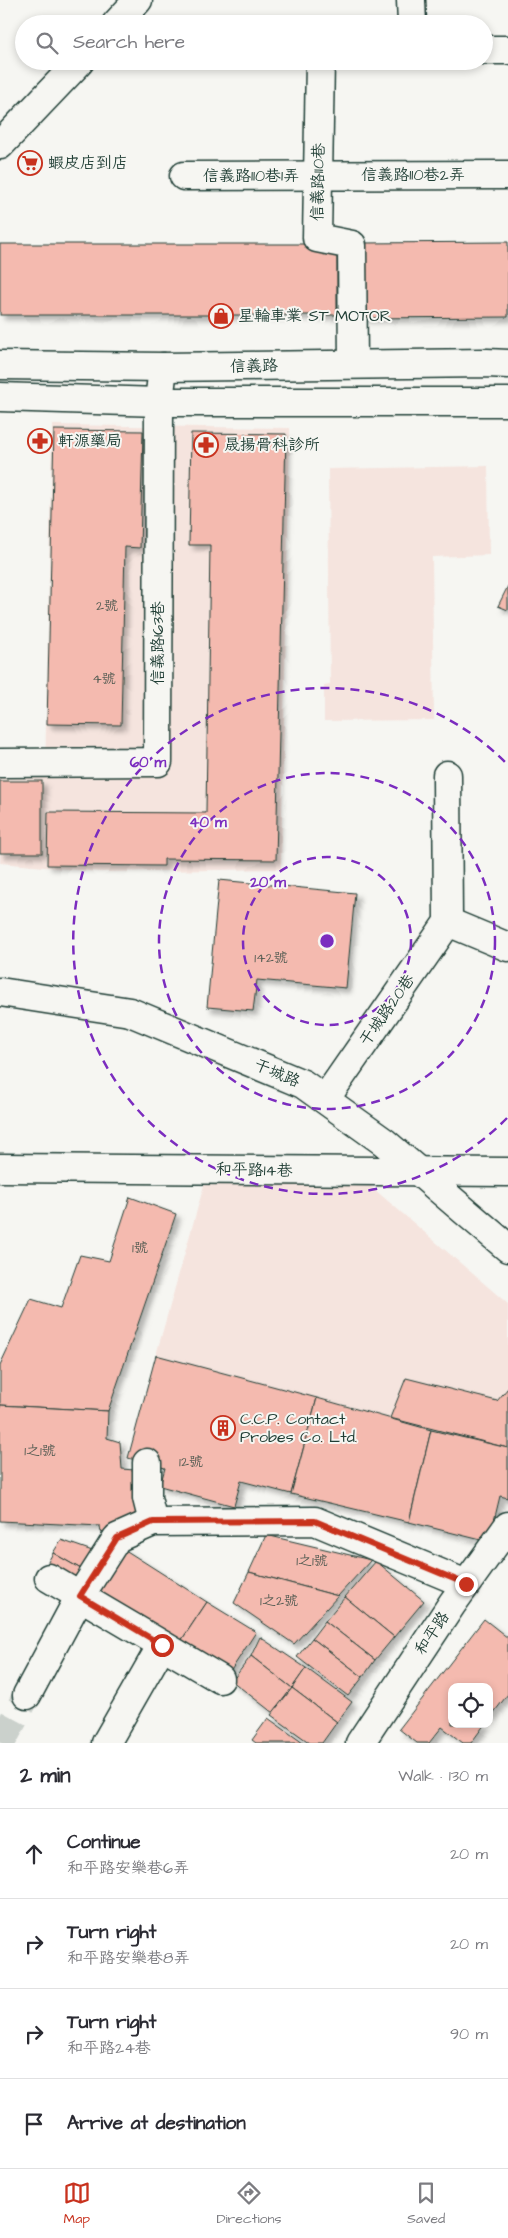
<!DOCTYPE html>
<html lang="en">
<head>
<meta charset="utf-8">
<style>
	:root { --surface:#fff; --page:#f2f2f3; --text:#2b2b33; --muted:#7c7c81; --line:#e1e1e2; --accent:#c8321e }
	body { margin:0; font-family:"Architects Daughter","LXGW WenKai TC",sans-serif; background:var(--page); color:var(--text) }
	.controls { position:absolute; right:15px; bottom:15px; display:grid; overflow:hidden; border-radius:10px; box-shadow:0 2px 8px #0003 }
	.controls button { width:45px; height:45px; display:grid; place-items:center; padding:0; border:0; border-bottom:1px solid var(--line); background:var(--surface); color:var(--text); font:25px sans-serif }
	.stop { position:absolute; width:15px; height:15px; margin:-11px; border:4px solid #c8321e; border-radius:50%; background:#fff }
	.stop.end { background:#c8321e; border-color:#fff; box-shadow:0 1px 5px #0008 }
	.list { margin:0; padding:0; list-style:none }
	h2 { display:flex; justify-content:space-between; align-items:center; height:65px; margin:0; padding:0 20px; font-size:21px }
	h2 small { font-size:16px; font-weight:400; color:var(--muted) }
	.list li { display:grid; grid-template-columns:32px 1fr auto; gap:15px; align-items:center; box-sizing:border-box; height:90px; padding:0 20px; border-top:1px solid var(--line) }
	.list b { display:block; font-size:19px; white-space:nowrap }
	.list p { margin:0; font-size:16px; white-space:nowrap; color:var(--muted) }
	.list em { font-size:16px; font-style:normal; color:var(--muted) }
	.icon { flex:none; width:28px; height:28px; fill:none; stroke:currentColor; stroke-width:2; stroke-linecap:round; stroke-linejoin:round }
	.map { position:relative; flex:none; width:508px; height:1743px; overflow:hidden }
	.search { position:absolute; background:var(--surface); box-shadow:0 2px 8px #0003; left:15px; right:15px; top:15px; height:55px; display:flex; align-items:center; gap:12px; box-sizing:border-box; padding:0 18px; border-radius:28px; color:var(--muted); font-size:19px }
	.sheet { height:425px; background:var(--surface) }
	nav { display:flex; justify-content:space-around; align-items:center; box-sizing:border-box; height:70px; border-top:1px solid var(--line); background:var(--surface); font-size:14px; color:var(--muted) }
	nav a { display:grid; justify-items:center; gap:2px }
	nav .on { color:var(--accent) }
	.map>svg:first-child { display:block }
	.built { fill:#f5e4de }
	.building { fill:#f4baaf; stroke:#1f3d34; filter:url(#shadow) }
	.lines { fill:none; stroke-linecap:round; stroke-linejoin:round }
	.minor-tunnel { stroke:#cbd1cc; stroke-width:28; stroke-dasharray:28 14; stroke-linecap:butt }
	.minor-casing { stroke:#1f3d34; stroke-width:31 }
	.minor { stroke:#f6f6f2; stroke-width:28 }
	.route { stroke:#c8321e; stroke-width:6 }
	.ring { fill:none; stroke:#7b2cbf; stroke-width:2.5; stroke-dasharray:9 6 }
	.labels { text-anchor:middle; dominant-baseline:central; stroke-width:4; stroke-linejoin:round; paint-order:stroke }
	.number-label { font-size:14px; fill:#545c53 }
	.poi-label { font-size:16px; fill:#1f3d34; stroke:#f6f6f2; text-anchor:start }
	.street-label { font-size:16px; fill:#1f3d34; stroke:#f6f6f2 }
	.centre { fill:#7b2cbf; stroke:#f6f6f2; stroke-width:2.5 }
	.ring-label { font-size:15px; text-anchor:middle; font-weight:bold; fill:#7b2cbf; stroke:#f6f6f2; stroke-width:4; stroke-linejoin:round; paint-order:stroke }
</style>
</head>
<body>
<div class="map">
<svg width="508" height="1743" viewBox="0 0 508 1743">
	<defs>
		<filter id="shadow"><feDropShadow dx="4.5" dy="4.5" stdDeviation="2.5" flood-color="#0004"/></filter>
	</defs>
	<rect width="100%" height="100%" fill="#f6f6f2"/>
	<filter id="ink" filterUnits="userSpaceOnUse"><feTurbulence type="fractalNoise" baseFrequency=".02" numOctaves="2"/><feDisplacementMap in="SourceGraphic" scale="10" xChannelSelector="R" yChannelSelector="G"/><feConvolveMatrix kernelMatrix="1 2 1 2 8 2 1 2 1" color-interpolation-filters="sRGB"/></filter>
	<g filter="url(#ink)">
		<g class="built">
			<polygon points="52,425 290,428 281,869 100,872 0,863 0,774 45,774"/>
			<polygon points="488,466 489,555 432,557 434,720 324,721 324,685 330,684 328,469"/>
			<polygon points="208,1171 360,1177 508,1304 508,1388 497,1401 406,1378 390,1418 156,1355"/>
		</g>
		<g class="building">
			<polygon points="508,242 508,317 363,318 363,243"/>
			<rect x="0" y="244" width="337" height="71"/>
			<polygon points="54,430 143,431 140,548 125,547 121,725 47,724"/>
			<polygon points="191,433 286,434 276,860 164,859 164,866 47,865 48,812 206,813 210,545 189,545"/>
			<polygon points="508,586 508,610 498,606"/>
			<rect x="0" y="781" width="42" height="72"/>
			<polygon points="219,880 355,893 346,988 257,980 253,1011 207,1007"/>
			<polygon points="130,1197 176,1214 108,1411 0,1405 0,1365 31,1299 61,1308 80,1255 109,1261"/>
			<polygon points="156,1355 317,1398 291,1494 241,1481 234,1506 160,1486 165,1468 128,1458"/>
			<polygon points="406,1378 497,1401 508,1388 508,1448 390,1418"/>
			<polygon points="317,1398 431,1430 409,1522 291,1494"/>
			<polygon points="0,1405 108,1411 107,1438 120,1442 122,1469 134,1470 136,1522 101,1532 100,1526 0,1521"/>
			<polygon points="431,1430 508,1448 508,1498 500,1496 489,1542 409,1522"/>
			<polygon points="266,1535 371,1560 338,1596 249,1572"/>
			<polygon points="61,1540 101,1554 88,1573 53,1553"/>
			<polygon points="119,1546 207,1602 179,1644 91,1594"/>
			<polygon points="53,1553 88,1573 79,1589 44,1569"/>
			<polygon points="376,1561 424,1601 394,1637 345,1597"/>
			<polygon points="249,1572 338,1596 294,1644 234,1603"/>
			<polygon points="345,1597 394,1637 375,1660 325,1621"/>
			<polygon points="207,1602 256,1632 228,1675 179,1644"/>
			<polygon points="484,1619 508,1638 508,1694 489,1719 489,1687 452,1687 452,1724 485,1724 471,1743 463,1743 442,1727 429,1743 417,1743 399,1729"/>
			<polygon points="325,1621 375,1660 363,1677 312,1638"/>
			<polygon points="260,1637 306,1668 292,1688 251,1656"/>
			<polygon points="312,1638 363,1677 348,1696 297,1657"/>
			<polygon points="251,1656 292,1688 273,1713 232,1681"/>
			<polygon points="306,1668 352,1702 337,1722 292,1688"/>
			<polygon points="292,1688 337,1722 322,1743 310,1743 271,1715"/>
			<polygon points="268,1718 303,1743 256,1743 252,1740"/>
		</g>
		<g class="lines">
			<polyline class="minor-tunnel" points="1,1743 27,1695"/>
			<defs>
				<g id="minor">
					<polyline points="411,0 412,24"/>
					<polyline points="116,24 138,0"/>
					<polyline points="484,50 508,50"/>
					<polyline points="320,61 317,238 352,245 353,364"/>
					<polyline points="0,145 80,61"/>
					<polyline points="184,176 508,175"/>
					<polyline points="0,365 163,367 487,363 508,364"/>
					<polyline points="0,397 159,402 508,402"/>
					<polyline points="0,763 158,762 159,402 163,367"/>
					<polyline points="448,922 508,947"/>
					<polyline points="0,992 130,1012 303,1084 384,1142 508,1248"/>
					<polyline points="326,1098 448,922 447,775"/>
					<polyline points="0,1168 508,1172"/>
					<polyline points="147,1463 147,1498 153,1522"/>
					<polyline points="49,1578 220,1679"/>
					<polyline points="27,1695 80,1596 117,1538 153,1522 315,1521 466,1584"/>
					<polyline points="106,1743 162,1645"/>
					<polyline points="360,1743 452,1604 508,1526"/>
				</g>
			</defs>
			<use href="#minor" class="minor-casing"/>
			<use href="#minor" class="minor"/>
		</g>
	</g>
	<g class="lines" filter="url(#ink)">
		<polyline class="route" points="162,1645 80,1596 117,1538 153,1522 315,1521 466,1584"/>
	</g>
	<g class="ring">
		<circle cx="327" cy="941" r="84"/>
		<circle cx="327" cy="941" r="168"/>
		<path d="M507 1118A253 253 0 1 1 507 764"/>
	</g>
	<defs>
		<symbol id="supermarket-ring" viewBox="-11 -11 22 22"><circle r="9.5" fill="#f6f6f2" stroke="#c8321e" stroke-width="1.5"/><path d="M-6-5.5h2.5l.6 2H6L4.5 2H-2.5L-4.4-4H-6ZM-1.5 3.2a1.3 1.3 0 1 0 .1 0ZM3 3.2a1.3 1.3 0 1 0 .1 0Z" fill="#c8321e"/></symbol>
		<symbol id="shop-ring" viewBox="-11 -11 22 22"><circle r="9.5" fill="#f6f6f2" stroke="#c8321e" stroke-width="1.5"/><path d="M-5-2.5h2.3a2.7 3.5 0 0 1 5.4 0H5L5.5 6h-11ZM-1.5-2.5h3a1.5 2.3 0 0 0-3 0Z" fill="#c8321e"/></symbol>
		<symbol id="pharmacy-ring" viewBox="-11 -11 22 22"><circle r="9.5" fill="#f6f6f2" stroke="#c8321e" stroke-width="1.5"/><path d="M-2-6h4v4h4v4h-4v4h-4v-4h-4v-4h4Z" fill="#c8321e"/></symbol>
		<symbol id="building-ring" viewBox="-11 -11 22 22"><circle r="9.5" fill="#f6f6f2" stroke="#c8321e" stroke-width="1.5"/><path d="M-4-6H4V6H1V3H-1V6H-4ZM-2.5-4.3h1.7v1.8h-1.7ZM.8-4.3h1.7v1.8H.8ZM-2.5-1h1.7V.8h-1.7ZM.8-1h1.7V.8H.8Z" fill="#c8321e"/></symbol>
	</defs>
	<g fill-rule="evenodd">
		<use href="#supermarket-ring" x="16" y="149" width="28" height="28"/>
		<use href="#shop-ring" x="207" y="302" width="28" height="28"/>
		<use href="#pharmacy-ring" x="26" y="427" width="28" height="28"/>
		<use href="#pharmacy-ring" x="192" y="431" width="28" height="28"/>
		<use href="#building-ring" x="209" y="1414" width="28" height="28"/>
	</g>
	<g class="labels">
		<g class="number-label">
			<text x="107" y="606">2號</text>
			<text x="104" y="679">4號</text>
			<text x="271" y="958">142號</text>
			<text x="140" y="1248">1號</text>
			<text x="40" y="1451">1之1號</text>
			<text x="191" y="1462">12號</text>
			<text x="312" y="1561">1之1號</text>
			<text x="279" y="1601">1之2號</text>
		</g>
		<g class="poi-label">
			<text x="48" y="163">蝦皮店到店</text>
			<text x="238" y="316">星輪車業 ST MOTOR</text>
			<text x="58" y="441">軒源藥局</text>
			<text x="224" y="445">晟揚骨科診所</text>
			<text x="240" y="1419">C.C.P. Contact<tspan x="240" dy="18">Probes Co. Ltd.</tspan></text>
		</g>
		<g class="street-label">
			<text x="413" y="175">信義路110巷2弄</text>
			<text x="251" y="176">信義路110巷1弄</text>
			<text transform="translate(318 182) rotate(-89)">信義路110巷</text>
			<text transform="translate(254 366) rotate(-1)">信義路</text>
			<text transform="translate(158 643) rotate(-90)">信義路163巷</text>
			<text transform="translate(387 1010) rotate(-55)">干城路20巷</text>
			<text transform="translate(277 1073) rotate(23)">干城路</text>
			<text transform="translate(254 1170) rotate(1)">和平路14巷</text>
			<text transform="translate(432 1633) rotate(-56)">和平路</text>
		</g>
	</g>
	<circle cx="327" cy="941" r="8" class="centre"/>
	<g class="ring-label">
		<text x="148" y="767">60 m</text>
		<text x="208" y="827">40 m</text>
		<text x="268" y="887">20 m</text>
	</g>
</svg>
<div class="controls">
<button><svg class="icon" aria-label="locate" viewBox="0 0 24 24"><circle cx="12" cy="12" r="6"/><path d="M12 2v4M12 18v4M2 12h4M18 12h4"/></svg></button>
</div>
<div class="stop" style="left:162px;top:1645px"></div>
<div class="stop end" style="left:466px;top:1584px"></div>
<div class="search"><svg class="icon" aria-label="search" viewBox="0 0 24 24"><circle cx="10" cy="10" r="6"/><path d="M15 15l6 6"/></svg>Search here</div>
</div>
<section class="sheet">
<h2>2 min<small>Walk · 130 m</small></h2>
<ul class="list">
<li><svg class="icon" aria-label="ahead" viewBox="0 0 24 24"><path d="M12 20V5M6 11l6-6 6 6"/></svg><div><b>Continue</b><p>和平路安樂巷6弄</p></div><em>20 m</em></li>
<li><svg class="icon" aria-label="right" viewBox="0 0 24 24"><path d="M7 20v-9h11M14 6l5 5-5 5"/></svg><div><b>Turn right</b><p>和平路安樂巷8弄</p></div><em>20 m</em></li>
<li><svg class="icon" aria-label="right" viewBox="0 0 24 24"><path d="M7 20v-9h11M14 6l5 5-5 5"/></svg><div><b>Turn right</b><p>和平路24巷</p></div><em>90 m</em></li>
<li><svg class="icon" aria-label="arrive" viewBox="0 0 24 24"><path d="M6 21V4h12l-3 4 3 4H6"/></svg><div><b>Arrive at destination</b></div></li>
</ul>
</section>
<nav>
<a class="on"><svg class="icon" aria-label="map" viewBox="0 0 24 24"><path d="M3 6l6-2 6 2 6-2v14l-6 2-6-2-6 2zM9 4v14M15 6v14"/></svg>Map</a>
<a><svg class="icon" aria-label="directions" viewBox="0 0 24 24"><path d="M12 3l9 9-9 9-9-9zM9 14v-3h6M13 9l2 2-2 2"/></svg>Directions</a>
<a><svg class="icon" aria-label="saved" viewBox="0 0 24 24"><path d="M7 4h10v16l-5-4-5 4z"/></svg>Saved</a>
</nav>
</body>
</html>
